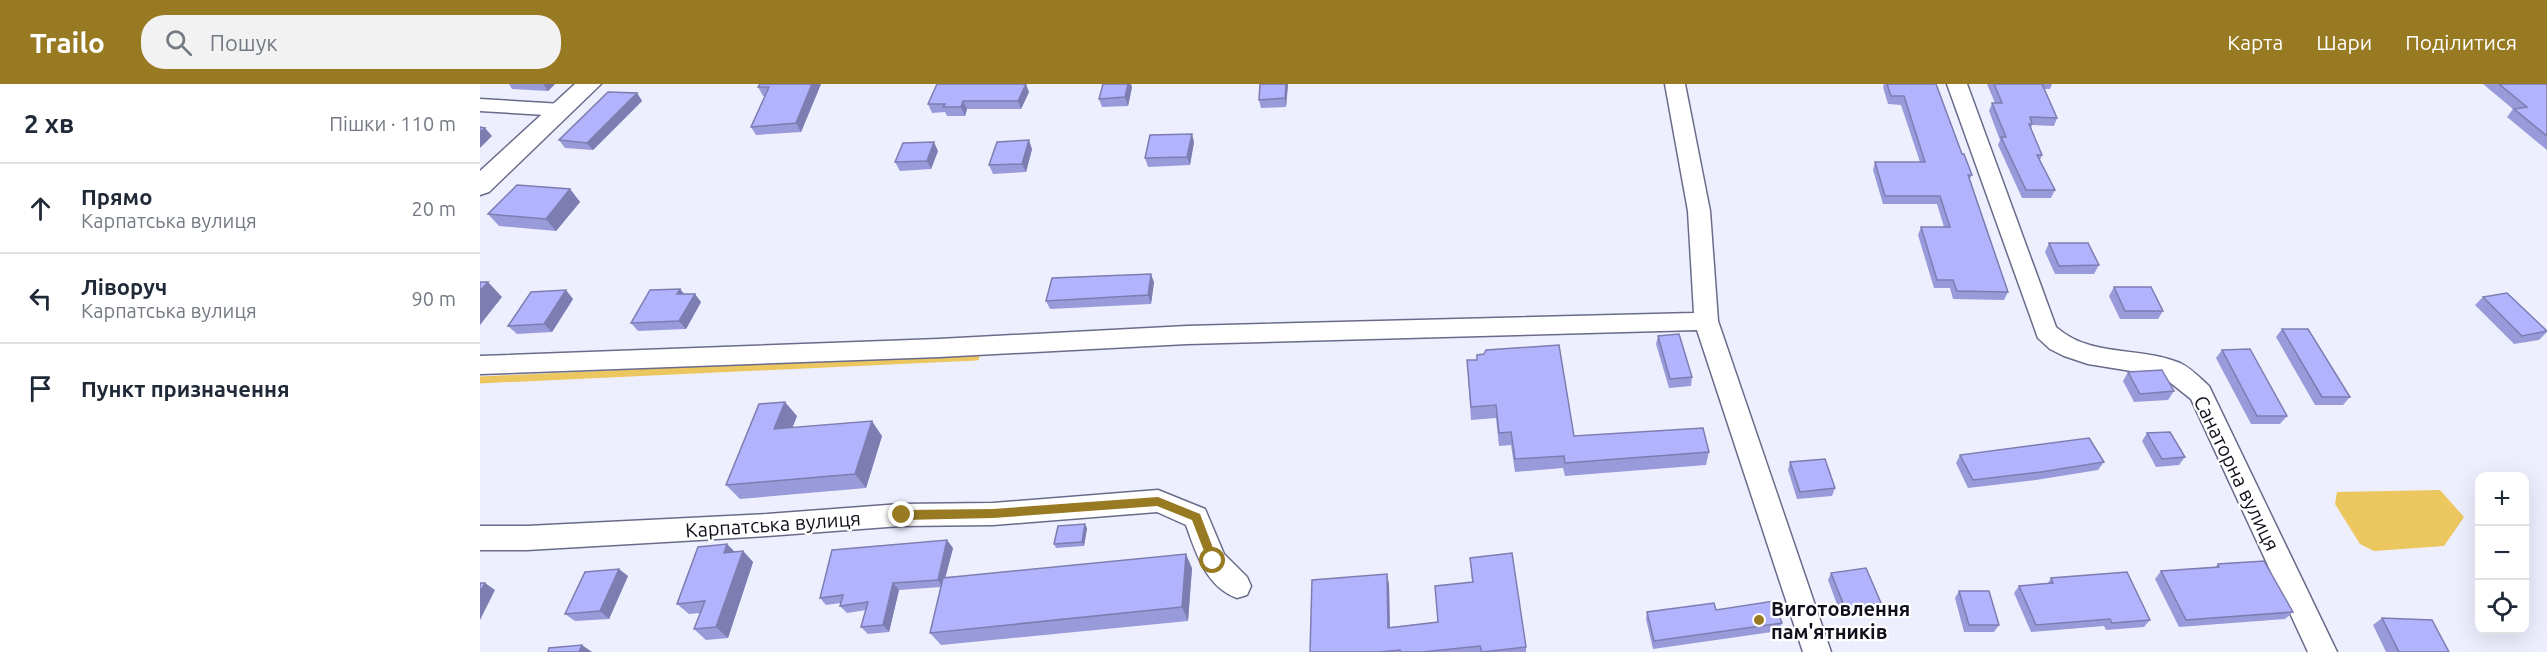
<!DOCTYPE html>
<html lang="uk">
<head>
<meta charset="utf-8">
<style>
	:root { --surface:#fff; --page:#f2f2f3; --text:#1f2937; --muted:#747a83; --line:#e0e1e3; --accent:#977a22 }
	body { margin:0; font-family:Ubuntu,sans-serif; background:var(--page); color:var(--text) }
	.controls { position:absolute; right:18px; bottom:18px; display:grid; overflow:hidden; border-radius:12px; box-shadow:0 6px 24px #0002 }
	.controls button { width:54px; height:54px; display:grid; place-items:center; padding:0; border:0; border-bottom:2px solid var(--line); background:var(--surface); color:var(--text); font:30px sans-serif }
	.stop { position:absolute; width:18px; height:18px; margin:-14px; border:4px solid #977a22; border-radius:50%; background:#fff }
	.stop.end { background:#977a22; border-color:#fff; box-shadow:0 2px 6px #0008 }
	.list { margin:0; padding:0; list-style:none }
	h2 { display:flex; justify-content:space-between; align-items:center; height:78px; margin:0; padding:0 24px; font-size:26px }
	h2 small { font-size:20px; font-weight:400; color:var(--muted) }
	.list li { display:grid; grid-template-columns:39px 1fr auto; gap:18px; align-items:center; box-sizing:border-box; height:90px; padding:0 24px; border-top:2px solid var(--line) }
	.list b { display:block; font-size:22px; white-space:nowrap }
	.list p { margin:0; font-size:20px; white-space:nowrap; color:var(--muted) }
	.list em { font-size:20px; font-style:normal; color:var(--muted) }
	.icon { flex:none; width:33px; height:33px; fill:none; stroke:currentColor; stroke-width:2; stroke-linecap:round; stroke-linejoin:round }
	.map { position:relative; flex:none; width:2067px; height:568px; overflow:hidden }
	header { display:flex; align-items:center; gap:36px; box-sizing:border-box; height:84px; padding:0 30px; background:var(--accent); color:#fff }
	header strong { font-size:28px }
	nav { display:flex; gap:33px; margin-inline-start:auto; font-size:21px }
	.search { width:420px; height:54px; background:var(--page); display:flex; align-items:center; gap:15px; box-sizing:border-box; padding:0 21px; border-radius:24px; color:var(--muted); font-size:22px }
	main { display:flex }
	aside { flex:1; background:var(--surface) }
	.map>svg:first-child { display:block }
	.water { fill:#ecc65e }
	.lines { fill:none; stroke-linecap:round; stroke-linejoin:round }
	.stream { stroke:#ecc65e; stroke-width:7 }
	.minor-casing { stroke:#696b8a; stroke-width:3 }
	.tertiary-casing { stroke:#696b8a; stroke-width:3 }
	.minor { fill:#fff; fill-rule:evenodd }
	.tertiary { fill:#fff; fill-rule:evenodd }
	.wall { fill:#999ada }
	.shaded-wall { fill:#7d7db1 }
	.building { fill:#b2b3fd; stroke:#7d7db1; stroke-width:1.5 }
	.route { fill:#977a22 }
	.poi-dot { fill:#977a22; stroke:#fff; stroke-width:2 }
	.labels { text-anchor:middle; dominant-baseline:central; stroke-width:4.5; stroke-linejoin:round; paint-order:stroke }
	.street-label { font-size:20px; fill:#11111d; stroke:#fff }
	.poi-label { font-size:20px; font-weight:bold; fill:#11111d; stroke:#fff; text-anchor:start }
</style>
</head>
<body>
<header>
<strong>Trailo</strong>
<div class="search"><svg class="icon" aria-label="search" viewBox="0 0 24 24"><circle cx="10" cy="10" r="6"/><path d="M15 15l6 6"/></svg>Пошук</div>
<nav><a>Карта</a><a>Шари</a><a>Поділитися</a></nav>
</header>
<main>
<aside>
<h2>2 хв<small>Пішки · 110 m</small></h2>
<ul class="list">
<li><svg class="icon" aria-label="ahead" viewBox="0 0 24 24"><path d="M12 20V5M6 11l6-6 6 6"/></svg><div><b>Прямо</b><p>Карпатська вулиця</p></div><em>20 m</em></li>
<li><svg class="icon" aria-label="left" viewBox="0 0 24 24"><path d="M17 20v-9H6M10 6l-5 5 5 5"/></svg><div><b>Ліворуч</b><p>Карпатська вулиця</p></div><em>90 m</em></li>
<li><svg class="icon" aria-label="arrive" viewBox="0 0 24 24"><path d="M6 21V4h12l-3 4 3 4H6"/></svg><div><b>Пункт призначення</b></div></li>
</ul>
</aside>
<div class="map">
<svg width="2067" height="568" viewBox="0 0 2067 568">
	<rect width="100%" height="100%" fill="#eeeffe"/>
	<polygon class="water" points="1960,406 1984,433 1964,462 1894,467 1880,460 1855,420 1857,408"/>
	<g class="lines">
		<polyline class="stream" points="0,296 496,273"/>
		<defs>
			<g id="minor">
				<polygon points="1185,0 1205,0 1230,127 1238,237 1351,568 1323,568 1217,246 707,260 459,273 0,290 0,272 459,255 707,242 1214,229 1208,127"/>
				<path d="M1467,0H1487L1576,243C1611,274 1659,262 1700,279C1711,284 1720,294 1729,302L1857,568H1828L1711,315L1682,292L1608,280L1584,272L1570,265L1558,254Z"/>
				<polygon points="0,15 82,20 89,22 92,26 89,30 82,32 0,27"/>
				<path d="M678,406L725,425L744,470L767,493L771,502L767,511L757,514C726,503 716,469 706,441L677,428L513,441L421,442L287,452L47,466H0V442H47L287,430L421,420L513,419Z"/>
			</g>
			<polygon id="tertiary" points="95,0 121,0 9,108 0,111 0,87"/>
		</defs>
		<use href="#minor" class="minor-casing"/>
		<use href="#tertiary" class="tertiary-casing"/>
		<use href="#minor" class="minor"/>
		<use href="#tertiary" class="tertiary"/>
	</g>
	<g class="wall">
		<polygon points="29,0 75,0 68,7 32,5"/>
		<polygon points="341,0 321,48 276,51 271,43 285,12 283,12 278,3"/>
		<polygon points="780,0 808,0 806,23 781,24 779,16"/>
		<polygon points="1404,0 1456,0 1482,70 1492,91 1490,95 1528,208 1524,216 1473,215 1470,204 1454,204 1438,151 1441,143 1464,143 1457,120 1403,120 1393,86 1395,78 1440,78 1421,21 1408,20 1403,3"/>
		<polygon points="1507,0 1572,0 1570,5 1564,5 1577,34 1574,42 1552,41 1551,44 1562,71 1560,76 1575,106 1571,114 1542,114 1518,61 1520,56 1509,27 1512,19 1515,19"/>
		<polygon points="2003,0 2067,0 2067,66 2027,33 2033,25"/>
		<polygon points="652,3 648,22 622,23 619,15"/>
		<polygon points="549,8 541,25 487,25 485,32 467,32 465,28 452,29 448,20"/>
		<polygon points="157,9 162,17 113,66 85,64 79,56"/>
		<polygon points="714,58 710,81 668,83 665,74"/>
		<polygon points="552,65 546,88 513,90 509,81"/>
		<polygon points="458,67 451,85 420,87 415,78"/>
		<polygon points="90,105 100,118 76,147 19,142 8,130"/>
		<polygon points="1569,159 1619,181 1614,190 1575,190 1565,168"/>
		<polygon points="674,198 671,220 570,225 566,217"/>
		<polygon points="1634,203 1683,227 1678,235 1640,235 1629,212"/>
		<polygon points="200,205 204,210 221,218 206,245 158,247 151,239"/>
		<polygon points="2003,213 2067,248 2059,256 2034,260 1995,221"/>
		<polygon points="93,215 72,248 37,250 28,242"/>
		<polygon points="1802,245 1870,313 1863,321 1835,321 1796,253"/>
		<polygon points="1178,252 1212,293 1211,302 1189,304 1176,260"/>
		<polygon points="1742,266 1807,332 1800,340 1771,340 1736,274"/>
		<polygon points="997,271 1094,352 1229,368 1226,381 1085,392 1083,384 1035,388 1031,361 1019,362 1016,334 991,336 987,276 997,276"/>
		<polygon points="1648,288 1694,307 1688,316 1654,318 1643,297"/>
		<polygon points="317,332 312,344 402,352 386,404 260,415 246,401"/>
		<polygon points="1667,349 1705,373 1699,381 1676,383 1662,357"/>
		<polygon points="1480,371 1624,378 1618,386 1556,396 1488,404 1476,379"/>
		<polygon points="1310,378 1355,404 1352,412 1317,415 1308,386"/>
		<polygon points="607,444 604,462 576,464 574,460"/>
		<polygon points="473,464 465,493 712,484 708,537 461,561 450,549 461,503 419,506 409,548 388,550 381,543 386,526 367,529 360,522 361,519 346,521 340,514"/>
		<polygon points="263,467 273,478 248,554 226,556 214,545 220,529 209,530 197,520 254,468"/>
		<polygon points="990,474 1046,563 1046,568 830,568 909,500 910,543 958,538 992,498"/>
		<polygon points="1738,480 1813,528 1805,535 1699,543 1675,495 1681,487 1735,483"/>
		<polygon points="1351,489 1401,519 1397,526 1361,531 1348,496"/>
		<polygon points="148,492 129,535 95,537 85,530"/>
		<polygon points="1571,494 1670,536 1664,543 1626,546 1624,542 1551,548 1534,509 1539,502 1568,499"/>
		<polygon points="1479,507 1519,541 1514,548 1484,548 1475,514"/>
		<polygon points="1236,526 1302,539 1299,547 1173,565 1166,535 1167,528"/>
		<polygon points="1902,534 1969,568 1906,568 1893,541"/>
	</g>
	<g class="shaded-wall">
		<polygon points="63,0 75,0 68,7"/>
		<polygon points="332,0 341,0 321,48 316,39"/>
		<polygon points="546,0 549,8 541,25 538,17"/>
		<polygon points="648,0 651,0 652,3 648,22 645,13"/>
		<polygon points="806,0 808,0 806,23 805,14"/>
		<polygon points="157,9 162,17 113,66 107,59"/>
		<polygon points="483,17 487,25 485,32 481,23"/>
		<polygon points="5,44 12,52 0,64 0,48"/>
		<polygon points="712,50 714,58 710,81 707,73"/>
		<polygon points="549,56 552,65 546,88 542,80"/>
		<polygon points="454,58 458,67 451,85 447,77"/>
		<polygon points="90,105 100,118 76,147 66,135"/>
		<polygon points="671,190 674,198 671,220 668,211"/>
		<polygon points="8,198 22,213 0,241 0,207"/>
		<polygon points="200,205 207,213 197,210"/>
		<polygon points="86,206 93,215 72,248 64,240"/>
		<polygon points="215,210 221,218 206,245 199,237"/>
		<polygon points="305,318 317,332 306,360 294,345"/>
		<polygon points="392,337 402,352 386,404 375,390"/>
		<polygon points="605,440 607,444 604,462 602,458"/>
		<polygon points="467,456 473,464 463,503 458,496"/>
		<polygon points="247,460 258,471 244,469"/>
		<polygon points="263,467 273,478 248,554 236,543"/>
		<polygon points="706,470 712,484 708,537 702,523"/>
		<polygon points="139,485 148,492 129,535 120,527"/>
		<polygon points="907,490 909,500 910,553 908,544"/>
		<polygon points="5,499 15,506 0,536 0,508"/>
		<polygon points="413,499 419,506 409,548 403,541"/>
		<polygon points="102,561 112,568 99,568"/>
	</g>
	<g class="building">
		<polygon points="280,0 332,0 316,39 271,43 289,3 278,3"/>
		<polygon points="457,0 546,0 538,17 483,17 481,23 463,23 465,20 448,20"/>
		<polygon points="623,0 648,0 645,13 619,15"/>
		<polygon points="780,0 806,0 805,14 779,16"/>
		<polygon points="1407,0 1456,0 1482,70 1484,70 1492,91 1488,91 1528,208 1477,207 1473,196 1457,196 1441,143 1470,143 1460,112 1405,112 1395,78 1445,78 1424,12 1411,12"/>
		<polygon points="1514,0 1562,0 1577,34 1550,33 1552,40 1549,40 1562,71 1557,71 1575,106 1546,106 1521,53 1526,53 1512,19 1522,19"/>
		<polygon points="2019,0 2067,0 2067,52 2034,25 2047,23"/>
		<polygon points="128,8 157,9 107,59 79,56"/>
		<polygon points="0,43 5,44 0,48"/>
		<polygon points="712,50 707,73 665,74 670,51"/>
		<polygon points="549,56 542,80 509,81 517,58"/>
		<polygon points="454,58 447,77 415,78 423,59"/>
		<polygon points="37,101 90,105 66,135 8,130"/>
		<polygon points="1569,159 1608,159 1619,181 1579,182"/>
		<polygon points="671,190 668,211 566,217 572,194"/>
		<polygon points="0,198 8,198 0,207"/>
		<polygon points="1634,203 1671,203 1683,227 1645,227"/>
		<polygon points="200,205 197,210 215,210 199,237 151,239 170,206"/>
		<polygon points="86,206 64,240 28,242 51,208"/>
		<polygon points="2027,209 2067,247 2042,252 2003,213"/>
		<polygon points="1802,245 1828,245 1870,313 1842,313"/>
		<polygon points="1199,250 1212,293 1190,295 1178,252"/>
		<polygon points="1079,261 1094,352 1223,344 1229,368 1085,379 1084,372 1035,375 1031,348 1019,349 1016,321 991,323 987,276 997,276 997,271 1004,270 1006,266"/>
		<polygon points="1770,265 1807,332 1777,332 1742,266"/>
		<polygon points="1682,286 1694,307 1660,310 1648,288"/>
		<polygon points="305,318 294,345 392,337 375,390 246,401 279,320"/>
		<polygon points="1690,348 1705,373 1682,375 1667,349"/>
		<polygon points="1609,354 1624,378 1561,388 1493,396 1480,371"/>
		<polygon points="1345,375 1355,404 1320,408 1310,378"/>
		<polygon points="605,440 602,458 574,460 578,442"/>
		<polygon points="467,456 458,496 413,499 403,541 381,543 388,518 360,522 363,511 340,514 352,466"/>
		<polygon points="247,460 244,469 263,467 236,543 214,545 225,517 197,520 218,463"/>
		<polygon points="1032,469 1046,563 1002,568 1000,562 942,568 920,568 920,566 900,568 830,568 832,496 907,490 908,544 958,538 955,502 993,498 990,474"/>
		<polygon points="706,470 702,523 450,549 463,494"/>
		<polygon points="1784,477 1813,528 1706,536 1681,487 1739,483 1738,480"/>
		<polygon points="1386,484 1401,519 1365,524 1351,489"/>
		<polygon points="139,485 120,527 85,530 105,488"/>
		<polygon points="1647,488 1670,536 1632,539 1630,535 1556,541 1539,502 1573,499 1571,494"/>
		<polygon points="0,499 5,499 0,508"/>
		<polygon points="1479,507 1509,507 1519,541 1489,541"/>
		<polygon points="1294,517 1302,539 1174,557 1167,528 1234,519 1236,526"/>
		<polygon points="1902,534 1952,536 1969,568 1919,568"/>
		<polygon points="102,561 99,568 68,568 69,564"/>
	</g>
	<polygon class="route" points="678,413 720,430 738,477 737,480 729,480 712,436 677,422 513,434 422,436 416,431 422,426 513,425"/>
	<circle class="poi-dot" cx="1279" cy="536" r="6"/>
	<g class="labels">
		<g class="street-label">
			<text transform="translate(1757 389) rotate(64)">Санаторна вулиця</text>
			<text transform="translate(293 440) rotate(-4)">Карпатська вулиця</text>
		</g>
		<g class="poi-label">
			<text x="1291" y="524">Виготовлення<tspan x="1291" dy="23">пам'ятників</tspan></text>
		</g>
	</g>
</svg>
<div class="controls">
<button>+</button>
<button>−</button>
<button><svg class="icon" aria-label="locate" viewBox="0 0 24 24"><circle cx="12" cy="12" r="6"/><path d="M12 2v4M12 18v4M2 12h4M18 12h4"/></svg></button>
</div>
<div class="stop" style="left:733px;top:477px"></div>
<div class="stop end" style="left:422px;top:431px"></div>
</div>
</main>
</body>
</html>
